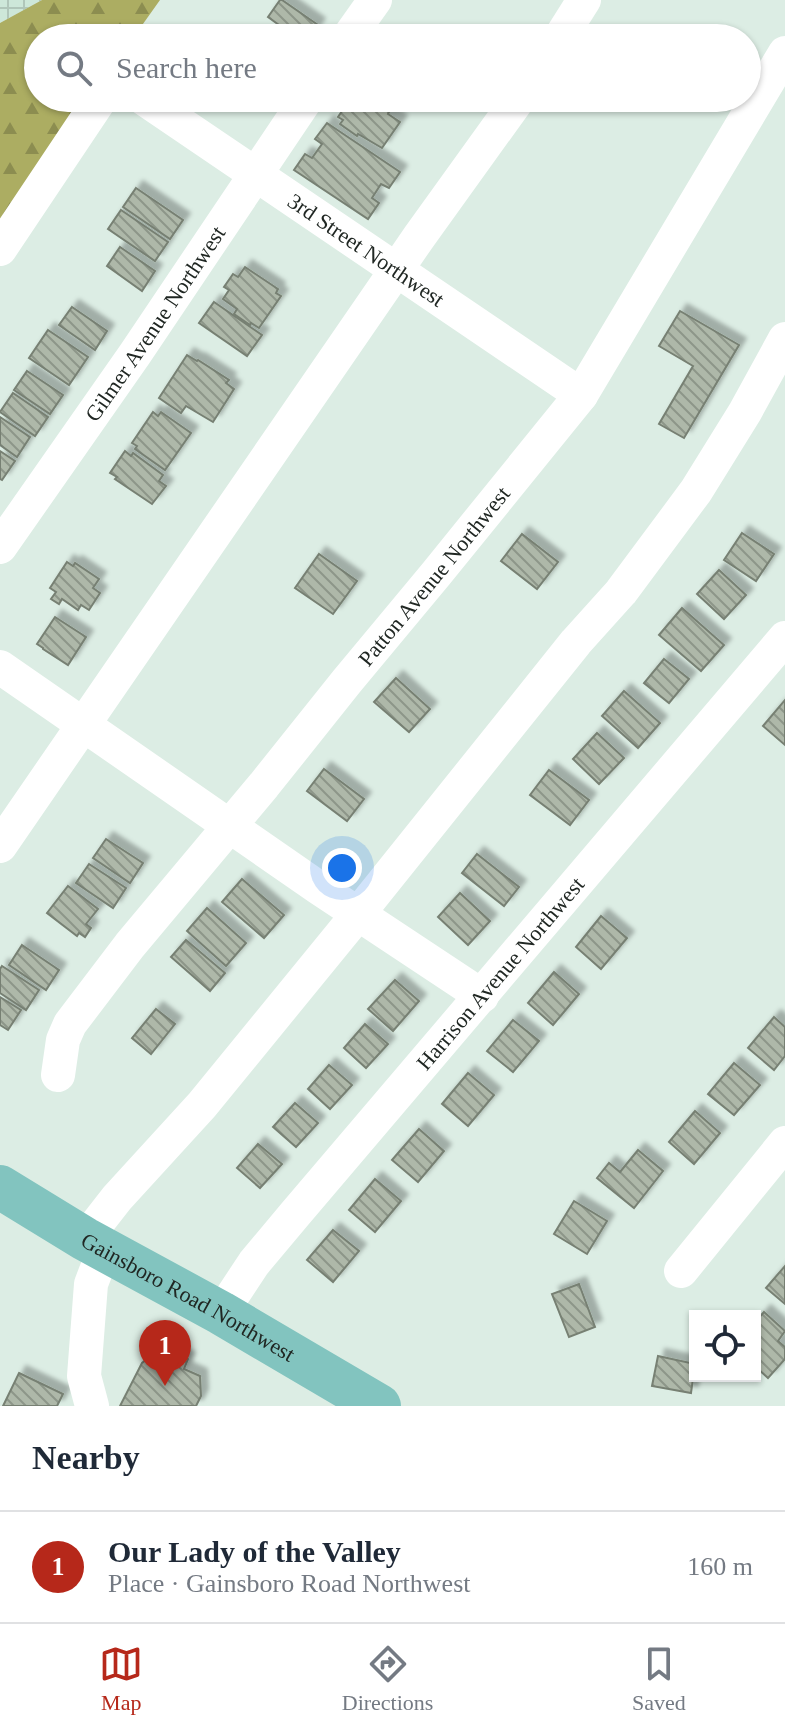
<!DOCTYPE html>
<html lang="en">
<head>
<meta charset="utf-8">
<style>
	:root { --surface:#fff; --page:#f2f2f3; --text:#1f2937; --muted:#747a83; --line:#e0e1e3; --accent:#b6281a }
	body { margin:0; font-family:Georgia,serif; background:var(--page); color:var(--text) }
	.controls { position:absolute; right:24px; bottom:24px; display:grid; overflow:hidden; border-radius:0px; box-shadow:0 2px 6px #0004 }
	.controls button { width:72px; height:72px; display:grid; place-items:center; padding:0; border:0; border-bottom:2px solid var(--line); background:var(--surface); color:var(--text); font:40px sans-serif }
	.you { position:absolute; left:342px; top:868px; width:28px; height:28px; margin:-20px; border:6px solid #fff; border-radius:50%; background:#1a73e8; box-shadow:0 0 0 12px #1a73e833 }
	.badge { display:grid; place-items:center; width:52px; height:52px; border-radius:50%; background:var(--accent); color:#fff; font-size:26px; font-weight:700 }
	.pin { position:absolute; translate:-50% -66px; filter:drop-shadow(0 2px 4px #0008) }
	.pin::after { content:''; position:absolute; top:42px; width:28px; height:24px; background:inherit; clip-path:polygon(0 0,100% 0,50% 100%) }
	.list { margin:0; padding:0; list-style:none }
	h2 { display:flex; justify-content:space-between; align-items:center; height:104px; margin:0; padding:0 32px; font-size:34px }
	h2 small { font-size:26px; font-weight:400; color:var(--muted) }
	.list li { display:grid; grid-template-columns:52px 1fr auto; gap:24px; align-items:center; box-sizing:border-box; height:112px; padding:0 32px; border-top:2px solid var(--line) }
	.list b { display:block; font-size:30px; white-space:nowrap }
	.list p { margin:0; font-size:26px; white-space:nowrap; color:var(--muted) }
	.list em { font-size:26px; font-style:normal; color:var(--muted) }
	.icon { flex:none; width:44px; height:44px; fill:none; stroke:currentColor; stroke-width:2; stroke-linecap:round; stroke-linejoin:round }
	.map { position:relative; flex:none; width:785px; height:1406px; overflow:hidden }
	.search { position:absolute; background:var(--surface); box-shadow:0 2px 6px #0004; left:24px; right:24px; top:24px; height:88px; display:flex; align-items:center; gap:20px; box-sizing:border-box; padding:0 28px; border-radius:44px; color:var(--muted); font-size:30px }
	.sheet { height:216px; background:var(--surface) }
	nav { display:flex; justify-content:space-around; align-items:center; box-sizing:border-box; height:112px; border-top:2px solid var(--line); background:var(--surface); font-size:22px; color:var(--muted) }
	nav a { display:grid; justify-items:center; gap:4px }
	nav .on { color:var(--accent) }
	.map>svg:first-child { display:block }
	.industrial { fill:url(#industrial-grid) }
	.forest { fill:url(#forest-firs) }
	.building { fill:url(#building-back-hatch); stroke:#778073; stroke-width:2; filter:url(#shadow) }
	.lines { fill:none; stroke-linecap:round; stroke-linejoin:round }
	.minor { stroke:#fff; stroke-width:34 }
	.major { stroke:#82c4bf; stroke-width:44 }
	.labels { text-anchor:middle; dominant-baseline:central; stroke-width:6; stroke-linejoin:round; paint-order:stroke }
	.street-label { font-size:22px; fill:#202723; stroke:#fff }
</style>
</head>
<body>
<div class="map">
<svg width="785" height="1406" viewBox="0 0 785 1406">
	<defs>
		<pattern id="industrial-grid" width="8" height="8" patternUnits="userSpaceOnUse" patternTransform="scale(2)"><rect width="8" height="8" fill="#cde7d9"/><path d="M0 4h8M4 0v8" fill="none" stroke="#b0c6ba"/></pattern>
		<pattern id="forest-firs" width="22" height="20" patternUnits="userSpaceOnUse" patternTransform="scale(2)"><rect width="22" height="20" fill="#acad62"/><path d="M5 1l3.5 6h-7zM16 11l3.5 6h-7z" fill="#8c8d50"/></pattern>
		<pattern id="building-back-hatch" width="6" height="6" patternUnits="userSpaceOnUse" patternTransform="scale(2)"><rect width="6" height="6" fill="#aeb8a9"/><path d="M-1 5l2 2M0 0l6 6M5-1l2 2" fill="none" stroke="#8d9689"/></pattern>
		<filter id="shadow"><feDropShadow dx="7" dy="-7" stdDeviation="2" flood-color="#0004"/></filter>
	</defs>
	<rect width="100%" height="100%" fill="#dcede4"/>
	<polygon class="industrial" points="0,0 42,0 0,23"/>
	<polygon class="forest" points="42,0 160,0 133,38 38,38 38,98 91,98 0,228 0,23"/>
	<g class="building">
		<polygon points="280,0 282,0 318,25 309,38 297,38 268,17"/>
		<polygon points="351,98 372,98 390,110 388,114 400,122 382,148 358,134 357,136 340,124 343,120 338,117"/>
		<polygon points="327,123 400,172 389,188 381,184 372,198 379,203 368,219 294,170 305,154 312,158 322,144 315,139"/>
		<polygon points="136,188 183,220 170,239 123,207"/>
		<polygon points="121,210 168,242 155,261 108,229"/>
		<polygon points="120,247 155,271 142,291 107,266"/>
		<polygon points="245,267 278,289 276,293 281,296 259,328 251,323 250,325 234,314 237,309 223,299 229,290 224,287 233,274 238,277"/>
		<polygon points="214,302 262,335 247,356 199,323"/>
		<polygon points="72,307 107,331 95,350 59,325"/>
		<polygon points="680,311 739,345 684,438 659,424 693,366 659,346"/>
		<polygon points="48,330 88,357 69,385 29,358"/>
		<polygon points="187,355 197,361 198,360 229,380 226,383 234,389 213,422 186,406 181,413 159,398"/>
		<polygon points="27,371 63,395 50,414 14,390"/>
		<polygon points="13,393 48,417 35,436 0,412"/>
		<polygon points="153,412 158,416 161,412 191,433 165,470 135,449 137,446 132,443"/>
		<polygon points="0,417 30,437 17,457 0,445"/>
		<polygon points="0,451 15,461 2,480 0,479"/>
		<polygon points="125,451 131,456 133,453 163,475 159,481 166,486 152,504 115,479 117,477 110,473"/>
		<polygon points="742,533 774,554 756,581 724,560"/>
		<polygon points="522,534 558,562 537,589 501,561"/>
		<polygon points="319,554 357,581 333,614 295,588"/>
		<polygon points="67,562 73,566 75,563 99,579 93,588 100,593 89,610 81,605 78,610 62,599 59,604 51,599 56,592 50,588"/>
		<polygon points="719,570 746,595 724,619 697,594"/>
		<polygon points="682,608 724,645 701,671 659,635"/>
		<polygon points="55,617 86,637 68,665 43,649 43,648 37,644"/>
		<polygon points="664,659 689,679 669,703 644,683"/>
		<polygon points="396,678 430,709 409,732 374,702"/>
		<polygon points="624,691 660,723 638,748 602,716"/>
		<polygon points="785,700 785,745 763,726"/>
		<polygon points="597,733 624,758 599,784 573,759"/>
		<polygon points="324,769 364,799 347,821 307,791"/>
		<polygon points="549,770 589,800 570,825 530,795"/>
		<polygon points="106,839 143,863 130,883 93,858"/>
		<polygon points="477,854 519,887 504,906 462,873"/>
		<polygon points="89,864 126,888 113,908 76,883"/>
		<polygon points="242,879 284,915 264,938 222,902"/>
		<polygon points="68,886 98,909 86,924 91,928 85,937 79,933 77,936 47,913"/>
		<polygon points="460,893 490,921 468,945 438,917"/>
		<polygon points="207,908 246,943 226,966 187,931"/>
		<polygon points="601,916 627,938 601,969 576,947"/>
		<polygon points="186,940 225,973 210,991 171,957"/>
		<polygon points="22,945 59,970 46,990 9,965"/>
		<polygon points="2,966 39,990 26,1010 0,993 0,969"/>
		<polygon points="554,972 579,994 553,1025 528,1003"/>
		<polygon points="395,980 419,1001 393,1031 368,1009"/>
		<polygon points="0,997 21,1010 8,1030 0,1025"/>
		<polygon points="156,1009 175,1024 151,1054 132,1038"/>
		<polygon points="774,1017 785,1027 785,1056 774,1070 748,1048"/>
		<polygon points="513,1020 539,1041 513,1072 487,1051"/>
		<polygon points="365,1024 388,1044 366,1068 344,1048"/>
		<polygon points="734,1063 760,1085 734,1115 708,1094"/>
		<polygon points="329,1065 352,1085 330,1109 308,1089"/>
		<polygon points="468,1073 494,1095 468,1126 442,1104"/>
		<polygon points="295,1103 318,1123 296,1147 273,1127"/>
		<polygon points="695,1111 720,1133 694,1164 669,1142"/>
		<polygon points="419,1129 444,1151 418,1182 392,1160"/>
		<polygon points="258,1144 282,1164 260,1188 237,1168"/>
		<polygon points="638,1150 663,1171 634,1208 597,1178 609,1163 620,1172"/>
		<polygon points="375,1179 401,1201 375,1232 349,1210"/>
		<polygon points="574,1201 607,1221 587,1254 554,1234"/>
		<polygon points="333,1230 359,1251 333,1282 307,1260"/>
		<polygon points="785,1266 785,1304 766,1288"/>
		<polygon points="579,1284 595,1327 569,1337 552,1294"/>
		<polygon points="764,1312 785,1331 778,1341 785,1347 785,1359 768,1378 755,1366 755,1322"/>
		<polygon points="156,1352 170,1360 176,1354 188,1359 184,1369 200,1376 201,1396 196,1406 120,1406 142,1363"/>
		<polygon points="658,1356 695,1364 691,1393 652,1386"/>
		<polygon points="19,1373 63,1394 57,1406 3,1406"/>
	</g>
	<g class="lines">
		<g class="minor">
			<polyline points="348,38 375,0"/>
			<polyline points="560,38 584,0"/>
			<path id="s1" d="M143,98L581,395"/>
			<polyline points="0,249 101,98"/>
			<path id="s2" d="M0,547L135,354L307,98"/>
			<polyline points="0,667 319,888 482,996"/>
			<polyline points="0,846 419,237 519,98"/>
			<path id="s3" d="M58,1075L63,1040L70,1024L130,945L264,785L347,681L436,574L581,395L785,53"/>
			<polyline points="85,1239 117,1198 202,1105 358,914 576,642 621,592 696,491 745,412 785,339"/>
			<polyline points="681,1271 785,1143"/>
			<path id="s4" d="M221,1313L254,1263L295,1214L785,638"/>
			<polyline points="92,1406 84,1376 91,1284 104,1250"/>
		</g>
		<path class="major" id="s5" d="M0,1187L85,1239L221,1313L379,1406"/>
	</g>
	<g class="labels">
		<g class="street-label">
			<text stroke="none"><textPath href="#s1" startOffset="270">3rd Street Northwest</textPath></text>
			<text stroke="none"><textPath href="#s2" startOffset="272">Gilmer Avenue Northwest</textPath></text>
			<text stroke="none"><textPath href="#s3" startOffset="630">Patton Avenue Northwest</textPath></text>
			<text stroke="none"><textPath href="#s4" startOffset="440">Harrison Avenue Northwest</textPath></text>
			<text stroke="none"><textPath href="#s5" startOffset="218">Gainsboro Road Northwest</textPath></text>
		</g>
	</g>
</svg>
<div class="controls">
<button><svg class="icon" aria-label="locate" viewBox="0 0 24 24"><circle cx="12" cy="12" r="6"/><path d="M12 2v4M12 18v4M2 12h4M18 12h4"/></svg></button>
</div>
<div class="you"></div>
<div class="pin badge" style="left:165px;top:1386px">1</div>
<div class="search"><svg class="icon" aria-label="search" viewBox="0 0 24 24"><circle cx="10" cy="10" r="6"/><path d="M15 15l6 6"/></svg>Search here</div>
</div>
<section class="sheet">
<h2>Nearby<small></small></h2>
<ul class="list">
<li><span class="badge">1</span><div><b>Our Lady of the Valley</b><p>Place · Gainsboro Road Northwest</p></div><em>160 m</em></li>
</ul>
</section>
<nav>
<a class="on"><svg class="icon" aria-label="map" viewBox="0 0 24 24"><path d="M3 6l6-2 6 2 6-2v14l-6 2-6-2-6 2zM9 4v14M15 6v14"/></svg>Map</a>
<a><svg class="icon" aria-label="directions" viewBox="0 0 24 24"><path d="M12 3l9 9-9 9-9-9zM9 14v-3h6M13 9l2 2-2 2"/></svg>Directions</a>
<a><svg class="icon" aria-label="saved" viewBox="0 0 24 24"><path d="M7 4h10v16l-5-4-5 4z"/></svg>Saved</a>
</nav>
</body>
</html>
